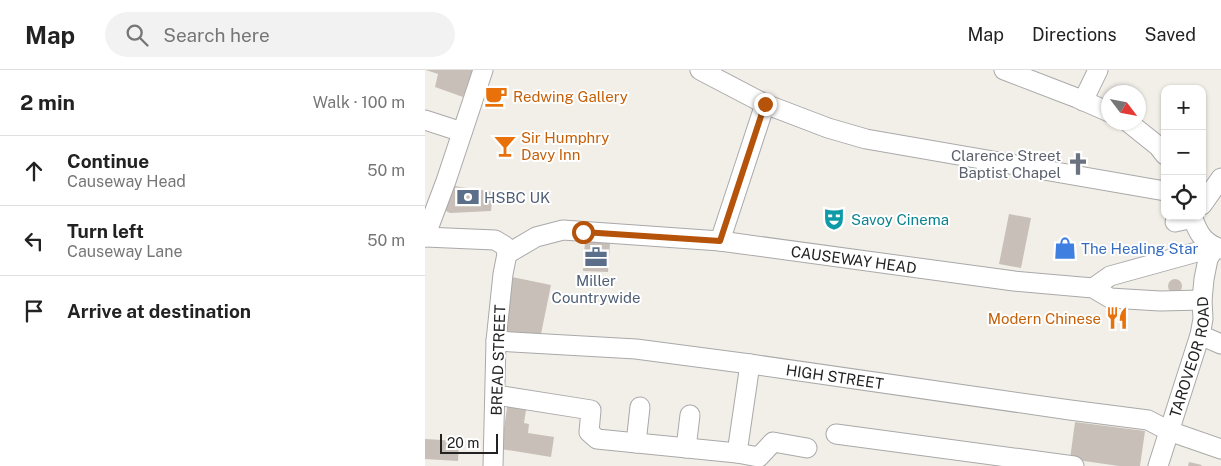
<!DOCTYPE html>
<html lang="en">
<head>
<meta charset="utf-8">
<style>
	:root { --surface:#fff; --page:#f2f2f2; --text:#222; --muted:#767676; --line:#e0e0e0 }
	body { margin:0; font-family:"Public Sans",sans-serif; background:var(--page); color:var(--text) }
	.controls { position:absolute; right:15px; top:15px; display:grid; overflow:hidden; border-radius:10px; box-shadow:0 1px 4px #0004 }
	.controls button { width:45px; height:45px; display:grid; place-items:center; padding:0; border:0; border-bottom:1px solid var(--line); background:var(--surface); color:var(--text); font:25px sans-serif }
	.compass { position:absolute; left:676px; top:15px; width:45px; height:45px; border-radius:50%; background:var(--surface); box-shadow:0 1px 4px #0004; rotate:122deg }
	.scale { position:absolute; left:15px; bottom:12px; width:58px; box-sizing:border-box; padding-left:5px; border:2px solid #222; border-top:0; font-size:14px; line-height:18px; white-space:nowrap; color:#222; -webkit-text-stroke:4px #fff; paint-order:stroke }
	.stop { position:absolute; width:15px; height:15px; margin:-11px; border:4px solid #b45309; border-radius:50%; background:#fff }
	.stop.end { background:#b45309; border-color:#fff; box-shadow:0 1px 5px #0008 }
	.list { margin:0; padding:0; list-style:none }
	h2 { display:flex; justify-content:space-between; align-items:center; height:65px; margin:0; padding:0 20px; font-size:21px }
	h2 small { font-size:16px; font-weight:400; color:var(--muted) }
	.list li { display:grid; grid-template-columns:32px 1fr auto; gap:15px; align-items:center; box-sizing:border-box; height:70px; padding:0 20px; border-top:1px solid var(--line) }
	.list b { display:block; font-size:19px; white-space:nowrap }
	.list p { margin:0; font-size:16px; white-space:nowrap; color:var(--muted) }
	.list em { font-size:16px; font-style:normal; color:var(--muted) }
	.icon { flex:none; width:28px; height:28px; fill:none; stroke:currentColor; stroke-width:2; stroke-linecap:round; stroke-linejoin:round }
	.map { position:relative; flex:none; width:796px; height:396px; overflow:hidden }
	header { display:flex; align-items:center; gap:30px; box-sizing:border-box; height:70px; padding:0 25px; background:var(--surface); border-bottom:1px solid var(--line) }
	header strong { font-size:24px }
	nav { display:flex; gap:28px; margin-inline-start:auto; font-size:18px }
	.search { width:350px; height:45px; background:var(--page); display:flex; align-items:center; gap:12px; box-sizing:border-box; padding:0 18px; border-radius:28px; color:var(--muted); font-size:19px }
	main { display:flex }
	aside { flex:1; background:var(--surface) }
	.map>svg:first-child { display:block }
	.building { fill:#c7bfb8 }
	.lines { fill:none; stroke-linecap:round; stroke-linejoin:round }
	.minor-casing { stroke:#a9a9a9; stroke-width:21 }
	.minor { stroke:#fff; stroke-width:19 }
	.route { stroke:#b45309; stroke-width:6 }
	.labels { text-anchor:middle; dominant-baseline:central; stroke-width:4; stroke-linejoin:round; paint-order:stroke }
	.food-label { font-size:15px; fill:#c56008; stroke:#fff; text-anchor:start }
	.worship-label { font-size:15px; fill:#5b616d; stroke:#fff; text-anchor:end }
	.service-label { font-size:15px; fill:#4e5e75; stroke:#fff; text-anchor:start }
	.culture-label { font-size:15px; fill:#0d838f; stroke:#fff; text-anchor:start }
	.shop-label { font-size:15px; fill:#366cbe; stroke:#fff; text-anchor:start }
	.street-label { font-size:15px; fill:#222; stroke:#fff }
</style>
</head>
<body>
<header>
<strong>Map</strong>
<div class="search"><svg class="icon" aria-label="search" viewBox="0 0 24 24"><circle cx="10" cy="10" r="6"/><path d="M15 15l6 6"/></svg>Search here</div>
<nav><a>Map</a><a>Directions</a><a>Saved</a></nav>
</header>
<main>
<aside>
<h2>2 min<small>Walk · 100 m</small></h2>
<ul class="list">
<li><svg class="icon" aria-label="ahead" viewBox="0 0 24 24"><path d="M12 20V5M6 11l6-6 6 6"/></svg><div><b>Continue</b><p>Causeway Head</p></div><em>50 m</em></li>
<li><svg class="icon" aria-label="left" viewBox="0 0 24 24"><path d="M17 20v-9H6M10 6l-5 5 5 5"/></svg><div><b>Turn left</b><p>Causeway Lane</p></div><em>50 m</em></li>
<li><svg class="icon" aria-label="arrive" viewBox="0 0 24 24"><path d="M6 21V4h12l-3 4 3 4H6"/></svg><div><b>Arrive at destination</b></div></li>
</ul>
</aside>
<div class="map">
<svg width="796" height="396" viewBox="0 0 796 396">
	<rect width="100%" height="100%" fill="#f2efe9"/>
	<g class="building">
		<polygon points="1,0 48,0 38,27 10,17 13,4"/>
		<polygon points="23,115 68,122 66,141 25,143 19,140"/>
		<polygon points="584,144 606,148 596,198 574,194"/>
		<polygon points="160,171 185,173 183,202 158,201"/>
		<polygon points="87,207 126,215 115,269 76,261"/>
		<circle cx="750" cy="216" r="7"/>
		<polygon points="83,331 102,334 99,353 104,354 103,363 129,367 126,387 76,379"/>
		<polygon points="650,352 720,361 715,396 694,396 645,389"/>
		<polygon points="0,369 34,371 33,391 0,389"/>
		<polygon points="764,392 777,395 776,396 763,396"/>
	</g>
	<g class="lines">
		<defs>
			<g id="minor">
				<polyline points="275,0 340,34 403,58 441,69 740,121"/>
				<polyline points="579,0 652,28 684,42"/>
				<polyline points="658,31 673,0"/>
				<polyline points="0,50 37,62"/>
				<polyline points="703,52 733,76 740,85"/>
				<polyline points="777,135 796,108"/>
				<path d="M767,146C773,163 778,173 796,179"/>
				<polyline points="750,152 768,148"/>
				<polyline points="0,167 70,170 80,176 82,184 78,204 71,271 68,396"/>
				<polyline points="0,167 21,111 58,0"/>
				<polyline points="295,171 340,34"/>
				<path id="s1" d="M82,184L111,167L138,160L210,165L295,171L589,211L668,218L685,228L735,231L777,230"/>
				<polyline points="668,218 685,206 790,177"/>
				<polyline points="775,265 796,274"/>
				<path id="s2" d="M71,271L211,279L325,294L645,340L723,350L744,361L796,379"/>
				<polyline points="71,325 166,340 164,362 172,369 312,383 325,294"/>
				<polyline points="411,364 649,396"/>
				<polyline points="211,373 215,337"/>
				<polyline points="261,378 265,345"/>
				<polyline points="312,383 334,387 348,372 382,378"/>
				<path id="s3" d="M733,396L775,265L778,249L777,230L779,209L783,189L790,177"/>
			</g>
		</defs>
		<use href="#minor" class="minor-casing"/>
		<use href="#minor" class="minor"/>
	</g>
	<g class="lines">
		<polyline class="route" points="158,162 295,171 340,34"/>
	</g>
	<defs>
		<symbol id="cafe-bare" viewBox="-9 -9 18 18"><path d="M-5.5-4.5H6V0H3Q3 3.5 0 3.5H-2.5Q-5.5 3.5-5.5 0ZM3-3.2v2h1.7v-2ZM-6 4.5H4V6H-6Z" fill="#e8710a" stroke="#fff" stroke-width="2.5" paint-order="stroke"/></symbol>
		<symbol id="bar-bare" viewBox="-9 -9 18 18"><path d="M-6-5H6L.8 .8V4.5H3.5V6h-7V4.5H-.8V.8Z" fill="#e8710a" stroke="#fff" stroke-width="2.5" paint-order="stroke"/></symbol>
		<symbol id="church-bare" viewBox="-9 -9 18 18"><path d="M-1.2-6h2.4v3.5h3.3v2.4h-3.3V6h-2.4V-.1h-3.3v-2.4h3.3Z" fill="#6b7280" stroke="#fff" stroke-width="2.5" paint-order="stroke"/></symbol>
		<symbol id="bank-bare" viewBox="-9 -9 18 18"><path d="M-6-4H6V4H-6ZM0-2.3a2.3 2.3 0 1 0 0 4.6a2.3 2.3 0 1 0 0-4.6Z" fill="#5c6f8a" stroke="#fff" stroke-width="2.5" paint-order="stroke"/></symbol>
		<symbol id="theatre-bare" viewBox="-9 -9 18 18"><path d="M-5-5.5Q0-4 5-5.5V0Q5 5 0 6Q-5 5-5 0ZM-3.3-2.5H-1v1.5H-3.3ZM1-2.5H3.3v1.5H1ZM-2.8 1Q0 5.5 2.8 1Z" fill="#0f9aa8" stroke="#fff" stroke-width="2.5" paint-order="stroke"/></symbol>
		<symbol id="shop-bare" viewBox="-9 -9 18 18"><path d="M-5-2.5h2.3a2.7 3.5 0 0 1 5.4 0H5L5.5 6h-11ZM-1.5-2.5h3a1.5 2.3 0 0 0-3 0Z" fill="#3f7fe0" stroke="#fff" stroke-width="2.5" paint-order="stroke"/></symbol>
		<symbol id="office-bare" viewBox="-9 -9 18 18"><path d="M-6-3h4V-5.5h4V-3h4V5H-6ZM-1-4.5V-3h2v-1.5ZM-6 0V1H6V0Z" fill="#5c6f8a" stroke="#fff" stroke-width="2.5" paint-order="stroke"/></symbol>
		<symbol id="restaurant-bare" viewBox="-9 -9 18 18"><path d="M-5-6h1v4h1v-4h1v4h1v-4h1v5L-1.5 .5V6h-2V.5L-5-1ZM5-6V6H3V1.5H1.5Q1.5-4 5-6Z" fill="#e8710a" stroke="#fff" stroke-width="2.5" paint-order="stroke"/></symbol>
	</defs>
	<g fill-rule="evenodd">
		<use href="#cafe-bare" x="55" y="10" width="32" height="32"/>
		<use href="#bar-bare" x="64" y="60" width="32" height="32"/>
		<use href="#church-bare" x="637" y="78" width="32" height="32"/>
		<use href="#bank-bare" x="27" y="111" width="32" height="32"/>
		<use href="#theatre-bare" x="393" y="133" width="32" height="32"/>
		<use href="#shop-bare" x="624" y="162" width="32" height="32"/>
		<use href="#office-bare" x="155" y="171" width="32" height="32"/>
		<use href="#restaurant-bare" x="676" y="232" width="32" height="32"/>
	</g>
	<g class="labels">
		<g class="food-label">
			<text x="88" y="26">Redwing Gallery</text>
			<text x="96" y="67">Sir Humphry<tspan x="96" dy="17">Davy Inn</tspan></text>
			<text x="676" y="248" text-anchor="end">Modern Chinese</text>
		</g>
		<g class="worship-label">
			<text x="636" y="85">Clarence Street<tspan x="636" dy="17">Baptist Chapel</tspan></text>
		</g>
		<g class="service-label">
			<text x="59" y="127">HSBC UK</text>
			<text x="171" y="210" text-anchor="middle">Miller<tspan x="171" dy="17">Countrywide</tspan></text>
		</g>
		<g class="culture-label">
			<text x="426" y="149">Savoy Cinema</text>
		</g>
		<g class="shop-label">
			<text x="656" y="178">The Healing Star</text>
		</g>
		<g class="street-label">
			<text stroke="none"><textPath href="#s1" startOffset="354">CAUSEWAY HEAD</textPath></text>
			<text stroke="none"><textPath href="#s3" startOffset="114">TAROVEOR ROAD</textPath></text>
			<text transform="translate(73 290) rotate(-88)">BREAD STREET</text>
			<text stroke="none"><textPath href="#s2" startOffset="341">HIGH STREET</textPath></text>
		</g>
	</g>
</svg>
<div class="controls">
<button>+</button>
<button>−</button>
<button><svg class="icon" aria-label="locate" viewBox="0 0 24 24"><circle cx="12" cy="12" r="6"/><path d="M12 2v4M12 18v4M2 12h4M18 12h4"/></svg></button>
</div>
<svg class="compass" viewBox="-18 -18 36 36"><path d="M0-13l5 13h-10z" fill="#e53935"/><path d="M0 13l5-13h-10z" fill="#767676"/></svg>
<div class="scale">20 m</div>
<div class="stop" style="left:158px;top:162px"></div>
<div class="stop end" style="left:340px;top:34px"></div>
</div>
</main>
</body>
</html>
